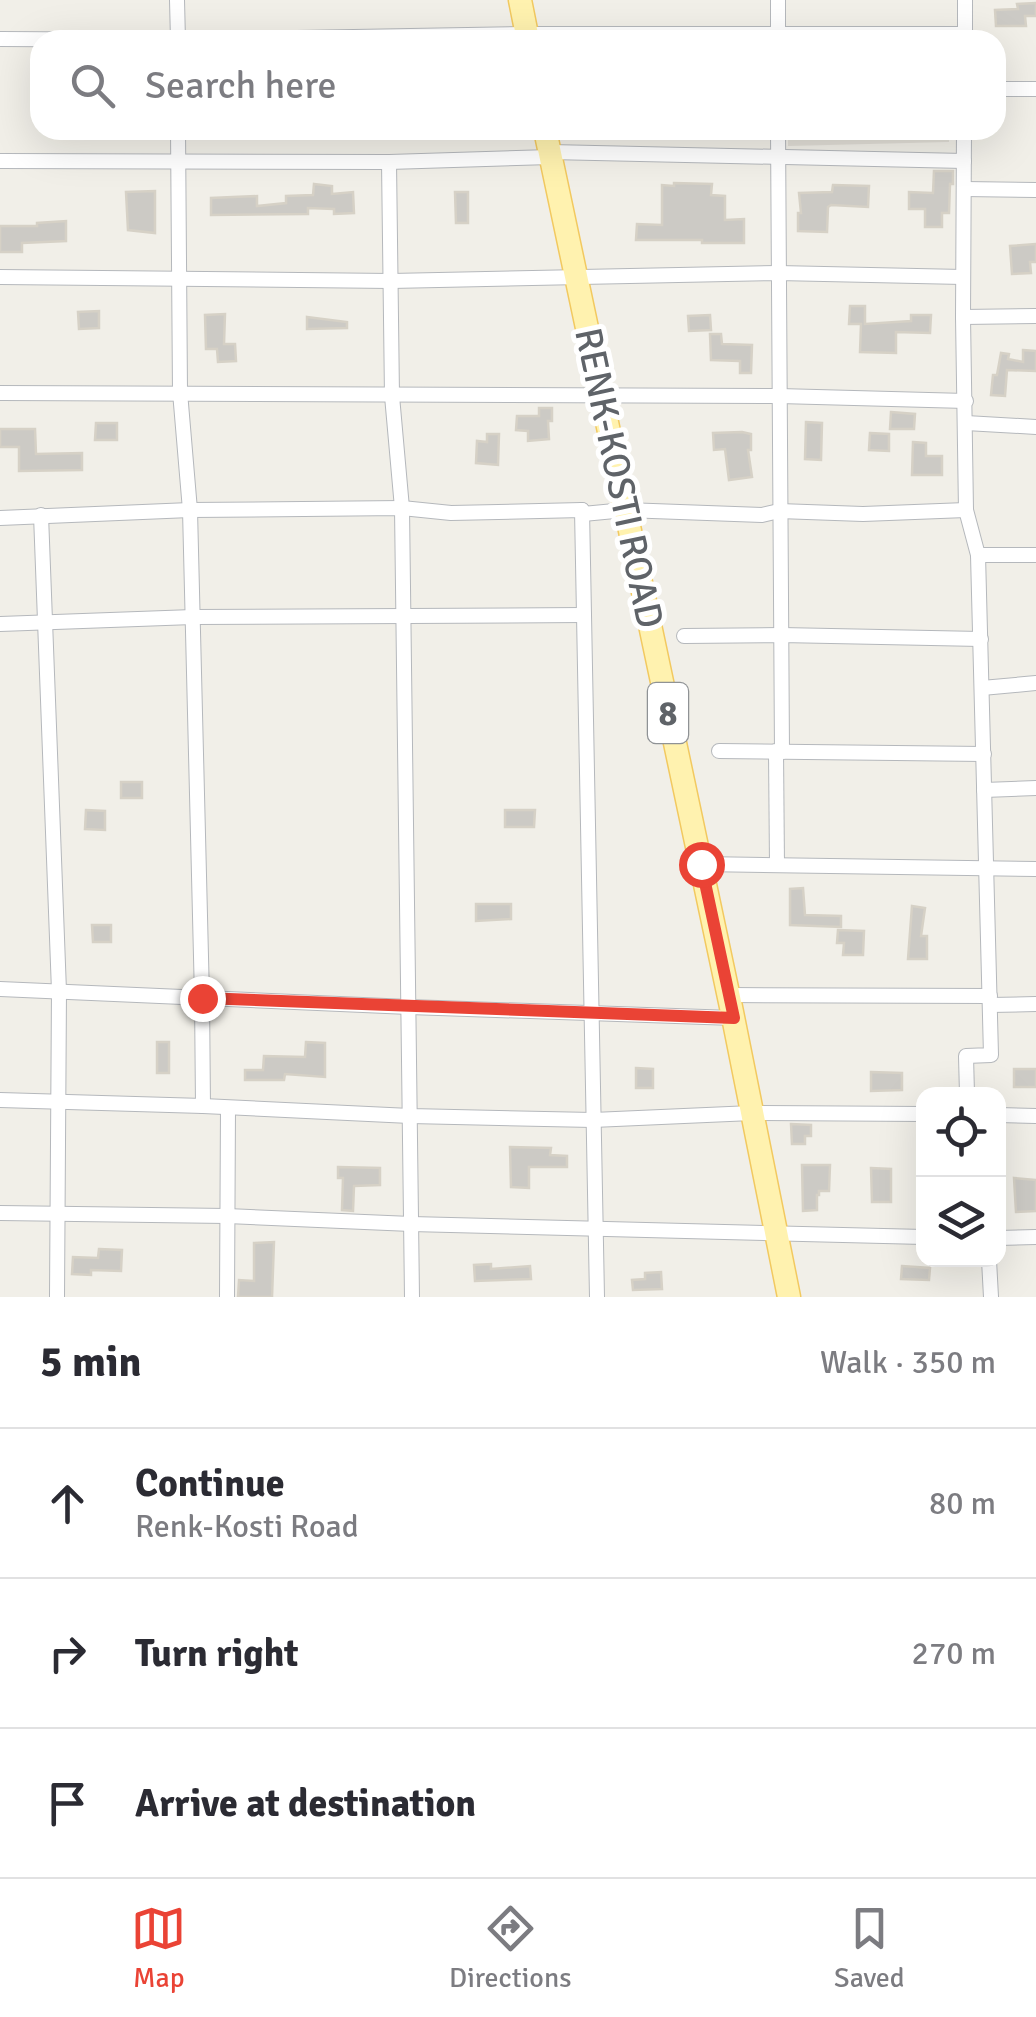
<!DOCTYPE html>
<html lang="en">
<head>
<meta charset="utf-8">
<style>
	:root { --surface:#fff; --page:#f2f2f3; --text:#2b2b33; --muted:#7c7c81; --line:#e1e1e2; --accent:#ea4335 }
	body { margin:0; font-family:Signika,sans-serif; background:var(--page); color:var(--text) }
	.controls { position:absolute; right:30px; bottom:30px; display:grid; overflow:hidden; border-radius:20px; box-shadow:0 10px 40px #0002 }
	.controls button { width:90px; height:90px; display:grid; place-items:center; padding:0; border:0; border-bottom:2px solid var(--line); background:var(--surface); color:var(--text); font:50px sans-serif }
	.stop { position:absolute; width:30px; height:30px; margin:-22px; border:8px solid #ea4335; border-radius:50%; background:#fff }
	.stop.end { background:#ea4335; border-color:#fff; box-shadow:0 2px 10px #0008 }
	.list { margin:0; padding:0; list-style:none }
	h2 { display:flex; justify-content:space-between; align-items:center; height:130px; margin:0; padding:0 40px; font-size:42px }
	h2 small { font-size:32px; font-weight:400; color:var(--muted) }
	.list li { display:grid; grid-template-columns:65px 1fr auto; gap:30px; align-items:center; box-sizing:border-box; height:150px; padding:0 40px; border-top:2px solid var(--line) }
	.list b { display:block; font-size:38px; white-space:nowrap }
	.list p { margin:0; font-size:32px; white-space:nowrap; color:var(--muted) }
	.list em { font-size:32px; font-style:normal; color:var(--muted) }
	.icon { flex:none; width:55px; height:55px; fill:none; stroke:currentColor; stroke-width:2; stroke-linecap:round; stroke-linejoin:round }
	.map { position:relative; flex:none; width:1036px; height:1297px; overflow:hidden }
	.search { position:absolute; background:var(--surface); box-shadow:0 10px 40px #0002; left:30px; right:30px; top:30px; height:110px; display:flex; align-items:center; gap:25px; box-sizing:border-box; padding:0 35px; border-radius:30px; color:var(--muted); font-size:38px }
	.sheet { height:580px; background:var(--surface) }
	nav { display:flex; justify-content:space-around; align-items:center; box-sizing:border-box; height:140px; border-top:2px solid var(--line); background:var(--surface); font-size:28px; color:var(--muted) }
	nav a { display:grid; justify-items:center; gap:5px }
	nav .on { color:var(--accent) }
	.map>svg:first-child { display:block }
	.education { fill:#e1ded6 }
	.building { fill:#cccac5; stroke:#d6d1c6; stroke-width:2.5 }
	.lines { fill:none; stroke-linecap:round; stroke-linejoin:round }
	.street-casing { stroke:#b5b8bc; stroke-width:16 }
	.primary-casing { stroke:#f2c960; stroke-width:25 }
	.street { stroke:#fff; stroke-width:14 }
	.primary { stroke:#fff2af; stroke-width:22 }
	.route { stroke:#ea4335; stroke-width:12 }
	.labels { text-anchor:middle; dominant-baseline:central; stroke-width:10; stroke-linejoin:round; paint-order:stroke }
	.shield { fill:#fff; stroke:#8f9295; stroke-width:2.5 }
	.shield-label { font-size:35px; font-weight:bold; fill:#5f6368 }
	.street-label { font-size:38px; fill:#5f6368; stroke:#fff }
</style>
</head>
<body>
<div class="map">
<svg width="1036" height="1297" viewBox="0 0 1036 1297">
	<rect width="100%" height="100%" fill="#f1efe8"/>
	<polygon class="education" points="788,130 949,130 949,142 788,146"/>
	<g class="building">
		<polygon points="1036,3 1036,16 1025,16 1026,26 996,26 995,10 1018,9 1017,4"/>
		<polygon points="934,171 953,171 953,184 950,184 949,213 942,213 942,227 925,227 925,209 909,209 909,192 933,193"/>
		<polygon points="674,183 712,184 711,195 725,196 725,220 744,219 744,243 702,243 702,240 636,240 637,224 662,225 662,185 674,186"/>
		<polygon points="314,184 332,186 332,194 353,192 354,213 334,214 334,209 308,208 308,214 211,215 211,198 257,196 257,206 286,203 286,196 313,195"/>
		<polygon points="833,185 869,186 868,207 831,205 828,207 827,232 798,231 798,213 801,213 799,193 832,192"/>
		<polygon points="155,191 155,233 128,230 126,192"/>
		<polygon points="455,192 468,192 468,223 456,223"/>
		<polygon points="66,221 66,241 22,243 22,252 0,252 0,226 37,226 37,223"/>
		<polygon points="1036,244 1036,262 1030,262 1031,273 1012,274 1010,246"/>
		<polygon points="850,306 865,306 865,324 911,321 911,315 931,315 930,333 896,332 896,353 860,352 861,324 849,324"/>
		<polygon points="99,311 99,328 79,329 78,312"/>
		<polygon points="225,314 224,344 235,344 236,361 218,362 217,349 206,349 205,315"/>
		<polygon points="710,315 711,330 689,331 688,316"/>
		<polygon points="307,317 347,322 347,328 307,329"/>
		<polygon points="710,334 721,334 722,344 752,345 751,373 740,373 740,361 711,360"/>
		<polygon points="1023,350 1036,351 1036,371 1007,370 1005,396 991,395 993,375 997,375 1001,353 1009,354 1008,359 1023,362"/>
		<polygon points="539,408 552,408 552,421 548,421 549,439 528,441 528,431 516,430 517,416 539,416"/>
		<polygon points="891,412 915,414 914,429 890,429"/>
		<polygon points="806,422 822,423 821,460 805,459"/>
		<polygon points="96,423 117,423 117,440 95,440"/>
		<polygon points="0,429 35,429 36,454 82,453 82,470 19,471 19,447 0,447"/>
		<polygon points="742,432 751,434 751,450 748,450 752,477 729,480 725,449 714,450 713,433"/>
		<polygon points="870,433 889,434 889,451 869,450"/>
		<polygon points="487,434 499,434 498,465 476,463 477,441 487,442"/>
		<polygon points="913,442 926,443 926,456 942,456 942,475 912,475"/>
		<rect x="121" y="782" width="21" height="16"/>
		<polygon points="86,810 105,811 105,830 85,829"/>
		<polygon points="505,810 535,810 534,827 505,827"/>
		<polygon points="803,888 805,915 841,916 841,927 790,925 790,889"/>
		<polygon points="476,904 511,904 511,919 476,921"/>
		<polygon points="912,906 925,908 921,936 927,936 927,959 908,959"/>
		<polygon points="92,925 111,925 111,942 93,942"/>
		<polygon points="838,930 864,931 863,955 843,955 844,943 837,943"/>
		<rect x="157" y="1042" width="12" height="31"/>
		<polygon points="306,1042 325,1043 325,1077 285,1074 284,1080 245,1080 245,1070 263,1070 264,1056 305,1057"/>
		<polygon points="636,1068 653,1069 653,1088 636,1088"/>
		<rect x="1014" y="1069" width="22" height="18"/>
		<polygon points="871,1072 902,1073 902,1090 871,1091"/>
		<polygon points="791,1124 811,1125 811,1136 805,1136 805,1144 792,1144"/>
		<polygon points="510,1147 551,1148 550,1155 567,1156 567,1167 529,1167 529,1188 511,1187"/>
		<polygon points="802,1165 830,1165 829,1191 819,1191 819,1195 817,1195 817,1210 803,1211"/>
		<polygon points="338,1167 380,1168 380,1185 354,1186 353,1211 342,1210 343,1178 338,1178"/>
		<polygon points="871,1168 891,1169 891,1202 872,1202"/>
		<polygon points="1014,1178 1036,1180 1036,1211 1016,1212"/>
		<polygon points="274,1242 272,1297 238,1297 239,1280 254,1281 254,1243"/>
		<polygon points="99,1249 122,1250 121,1271 91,1270 91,1275 72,1274 73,1257 98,1258"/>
		<polygon points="491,1264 491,1269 530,1266 531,1279 475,1281 474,1265"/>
		<polygon points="902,1266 930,1268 929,1280 901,1279"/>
		<polygon points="661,1272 662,1289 633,1290 632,1280 645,1279 645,1273"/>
	</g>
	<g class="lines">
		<defs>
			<g id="street">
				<polyline points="177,0 178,40"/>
				<polyline points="778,0 778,39"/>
				<polyline points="0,39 178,40 527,34 965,34"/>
				<polyline points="965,39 965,0"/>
				<polyline points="996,89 1036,89"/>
				<polyline points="778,130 782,752"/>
				<polyline points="964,130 963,317 966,510 978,555 991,1055 966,1056 967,1094"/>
				<polyline points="550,152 964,161"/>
				<polyline points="0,161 389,162 551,157"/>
				<polyline points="389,162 392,396 402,508 412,1297"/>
				<polyline points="964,189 1036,190"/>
				<polyline points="0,277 391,281 778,273 963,277"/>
				<polyline points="963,317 1036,316"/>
				<polyline points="0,393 779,396 966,401"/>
				<polyline points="966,423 1036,427"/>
				<polyline points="582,510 597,1297"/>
				<polyline points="41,515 59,991 57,1297"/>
				<polyline points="0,518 190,510 402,508 451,513 582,510 583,514 625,510 762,515 779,511 863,514 966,510"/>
				<polyline points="978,555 1036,555"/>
				<polyline points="0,624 193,617 584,615"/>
				<polyline points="684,636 781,635 981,639"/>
				<polyline points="982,688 1036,683"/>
				<polyline points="719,751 984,754"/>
				<polyline points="776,751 777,865"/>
				<polyline points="984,790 1036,788"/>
				<polyline points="701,864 1036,869"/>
				<polyline points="0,989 409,1007 734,1018"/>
				<polyline points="729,995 990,996"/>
				<polyline points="990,1005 1036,1004"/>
				<polyline points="0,1100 203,1106 202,997 190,510 180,392 178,130"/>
				<polyline points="203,1106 410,1116 593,1120 752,1113 924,1114"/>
				<polyline points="998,1115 1036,1116"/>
				<polyline points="0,1213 227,1216 411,1224 924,1237"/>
				<polyline points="998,1238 1036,1237"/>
				<polyline points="989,1260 991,1297"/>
				<polyline points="227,1297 228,1109"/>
			</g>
			<g id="primary">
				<polyline points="520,0 528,40"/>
				<polyline points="545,130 731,1007 789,1297"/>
			</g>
		</defs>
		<use href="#street" class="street-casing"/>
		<use href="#primary" class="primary-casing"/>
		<use href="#street" class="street"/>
		<use href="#primary" class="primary"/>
	</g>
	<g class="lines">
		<polyline class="route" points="202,998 734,1018 701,864"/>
	</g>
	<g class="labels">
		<rect class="shield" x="648" y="683" width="40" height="60" rx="8"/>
		<g class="shield-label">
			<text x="668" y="713">8</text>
		</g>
		<g class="street-label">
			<text transform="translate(619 478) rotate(78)">RENK-KOSTI ROAD</text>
		</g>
	</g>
</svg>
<div class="controls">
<button><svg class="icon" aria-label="locate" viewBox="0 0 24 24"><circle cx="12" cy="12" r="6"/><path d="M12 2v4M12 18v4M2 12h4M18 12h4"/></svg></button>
<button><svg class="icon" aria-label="layers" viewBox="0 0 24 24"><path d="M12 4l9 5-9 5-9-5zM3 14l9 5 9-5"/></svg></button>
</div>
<div class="stop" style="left:701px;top:864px"></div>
<div class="stop end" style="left:202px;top:998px"></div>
<div class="search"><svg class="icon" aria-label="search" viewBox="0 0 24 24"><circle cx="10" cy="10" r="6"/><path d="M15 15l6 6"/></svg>Search here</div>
</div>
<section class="sheet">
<h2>5 min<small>Walk · 350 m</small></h2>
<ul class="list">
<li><svg class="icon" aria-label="ahead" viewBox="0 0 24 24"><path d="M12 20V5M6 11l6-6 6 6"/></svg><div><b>Continue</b><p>Renk-Kosti Road</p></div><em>80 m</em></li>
<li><svg class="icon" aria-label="right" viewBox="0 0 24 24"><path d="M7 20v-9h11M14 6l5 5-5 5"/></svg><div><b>Turn right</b></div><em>270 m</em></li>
<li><svg class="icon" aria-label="arrive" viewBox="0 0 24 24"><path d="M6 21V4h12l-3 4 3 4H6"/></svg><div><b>Arrive at destination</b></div></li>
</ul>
</section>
<nav>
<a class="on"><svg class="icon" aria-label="map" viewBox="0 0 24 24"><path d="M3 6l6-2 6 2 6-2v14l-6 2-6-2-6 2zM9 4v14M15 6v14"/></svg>Map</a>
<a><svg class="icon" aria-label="directions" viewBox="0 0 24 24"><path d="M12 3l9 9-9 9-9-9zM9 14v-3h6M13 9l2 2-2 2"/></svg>Directions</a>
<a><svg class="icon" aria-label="saved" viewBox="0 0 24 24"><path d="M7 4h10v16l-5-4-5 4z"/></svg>Saved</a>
</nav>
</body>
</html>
